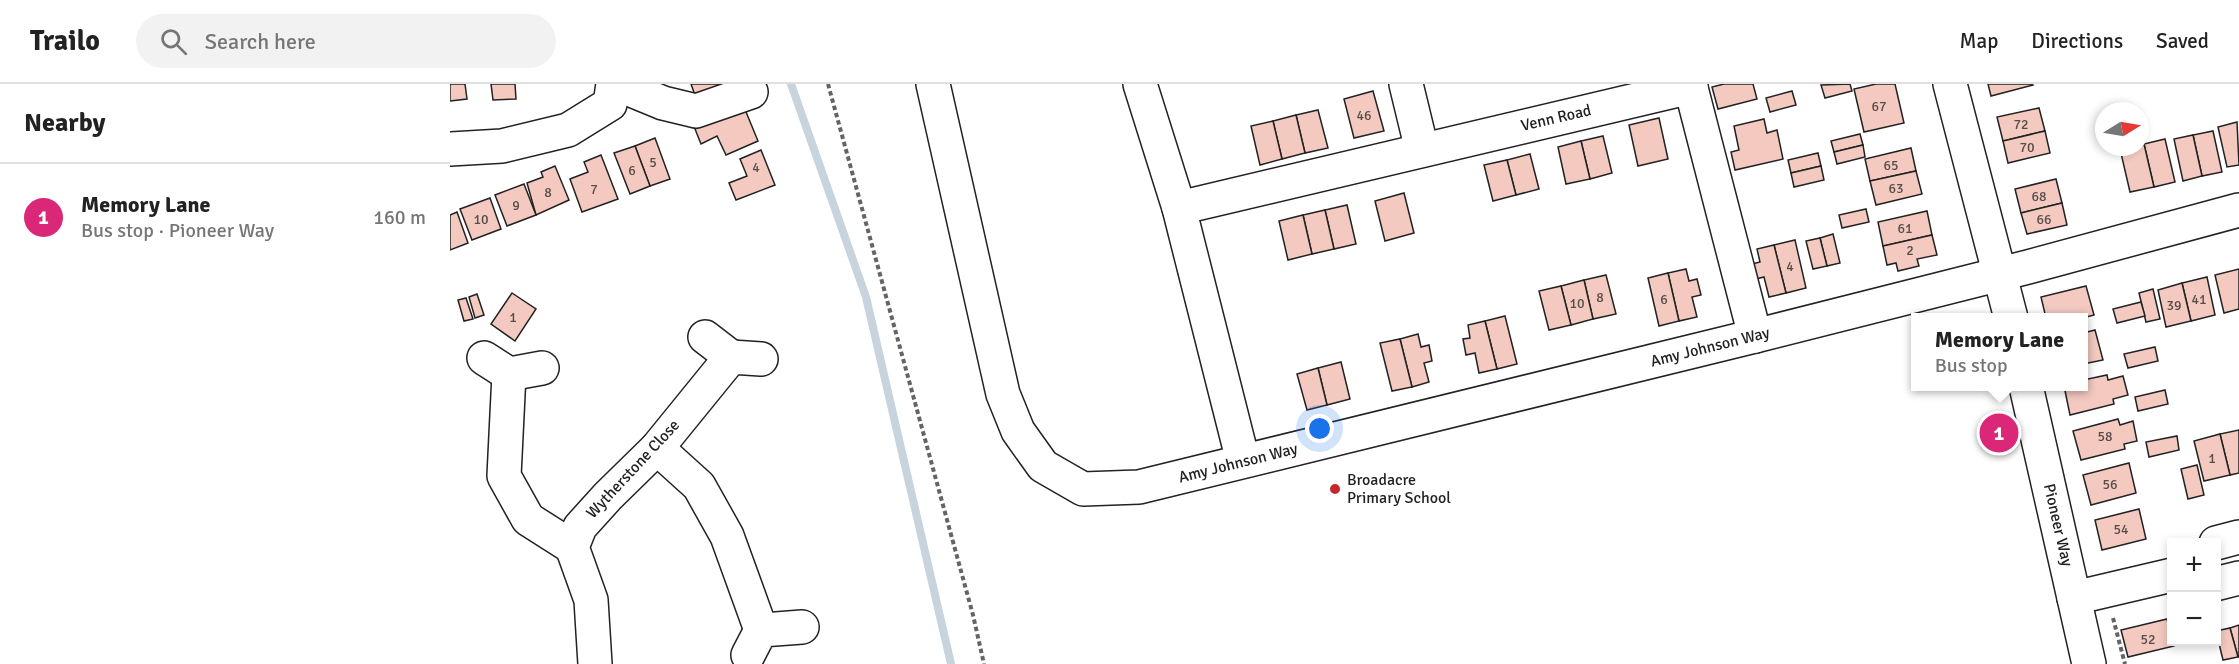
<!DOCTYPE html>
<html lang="en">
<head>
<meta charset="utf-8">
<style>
	:root { --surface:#fff; --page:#f2f2f2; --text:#222; --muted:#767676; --line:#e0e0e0; --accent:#db2777 }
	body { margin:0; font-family:Signika,sans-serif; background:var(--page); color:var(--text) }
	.controls { position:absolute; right:18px; bottom:18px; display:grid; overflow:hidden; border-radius:0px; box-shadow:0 3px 9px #0003 }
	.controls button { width:54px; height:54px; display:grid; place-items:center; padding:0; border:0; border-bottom:2px solid var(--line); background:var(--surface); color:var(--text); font:30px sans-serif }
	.compass { position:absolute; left:1645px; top:18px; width:54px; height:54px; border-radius:50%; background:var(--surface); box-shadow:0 3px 9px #0003; rotate:79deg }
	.you { position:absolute; left:870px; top:345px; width:21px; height:21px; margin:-15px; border:4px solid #fff; border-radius:50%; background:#1a73e8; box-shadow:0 0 0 9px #1a73e833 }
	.badge { display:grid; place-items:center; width:39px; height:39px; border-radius:50%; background:var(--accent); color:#fff; font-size:20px; font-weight:700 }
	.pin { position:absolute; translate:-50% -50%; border:3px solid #fff; box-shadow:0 2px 6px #0006 }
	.popup { position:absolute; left:1461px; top:229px; width:177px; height:78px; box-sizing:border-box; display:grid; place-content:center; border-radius:0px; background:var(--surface); filter:drop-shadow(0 2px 4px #0005); font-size:20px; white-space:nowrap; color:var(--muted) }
	.popup b { font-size:22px; color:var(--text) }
	.popup::after { content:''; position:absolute; left:50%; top:100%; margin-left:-12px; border:12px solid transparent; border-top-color:var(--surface) }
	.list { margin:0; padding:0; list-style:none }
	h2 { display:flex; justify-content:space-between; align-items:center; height:78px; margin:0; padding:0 24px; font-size:26px }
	h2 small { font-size:20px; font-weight:400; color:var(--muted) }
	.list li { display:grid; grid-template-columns:39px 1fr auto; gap:18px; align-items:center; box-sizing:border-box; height:108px; padding:0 24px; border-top:2px solid var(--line) }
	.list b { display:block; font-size:22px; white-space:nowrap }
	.list p { margin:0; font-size:20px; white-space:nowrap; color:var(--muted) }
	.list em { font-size:20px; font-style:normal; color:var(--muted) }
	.icon { flex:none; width:33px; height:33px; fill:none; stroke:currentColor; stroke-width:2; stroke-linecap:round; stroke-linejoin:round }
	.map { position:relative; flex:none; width:1789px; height:580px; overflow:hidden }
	header { display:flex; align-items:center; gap:36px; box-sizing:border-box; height:84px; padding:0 30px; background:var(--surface); border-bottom:2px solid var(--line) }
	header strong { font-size:28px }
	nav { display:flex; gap:33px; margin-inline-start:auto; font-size:21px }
	.search { width:420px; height:54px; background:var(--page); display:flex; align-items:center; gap:15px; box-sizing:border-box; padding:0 21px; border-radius:33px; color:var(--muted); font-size:22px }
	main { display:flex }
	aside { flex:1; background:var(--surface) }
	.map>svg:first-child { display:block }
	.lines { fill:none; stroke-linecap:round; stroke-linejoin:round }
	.stream { stroke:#c7d3dd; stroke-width:8 }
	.building { fill:#f3c9c0; stroke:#222; stroke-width:1.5 }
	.minor-casing { stroke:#222; stroke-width:36 }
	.path { stroke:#646464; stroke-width:4; stroke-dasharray:4.5 3; stroke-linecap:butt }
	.minor { stroke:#fff; stroke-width:33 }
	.poi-dot { fill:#c62828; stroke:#fff; stroke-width:2 }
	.labels { text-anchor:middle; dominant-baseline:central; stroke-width:4.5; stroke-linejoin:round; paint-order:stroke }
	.number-label { font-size:14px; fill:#564c4a }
	.street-label { font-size:16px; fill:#222; stroke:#fff }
	.poi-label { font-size:16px; fill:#222; stroke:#fff; text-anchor:start }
</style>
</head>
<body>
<header>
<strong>Trailo</strong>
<div class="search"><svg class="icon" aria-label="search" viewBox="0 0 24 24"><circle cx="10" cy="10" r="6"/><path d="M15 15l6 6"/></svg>Search here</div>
<nav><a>Map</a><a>Directions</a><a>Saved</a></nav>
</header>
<main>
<aside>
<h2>Nearby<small></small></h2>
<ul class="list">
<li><span class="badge">1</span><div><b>Memory Lane</b><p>Bus stop · Pioneer Way</p></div><em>160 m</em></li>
</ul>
</aside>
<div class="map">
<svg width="1789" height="580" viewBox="0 0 1789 580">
	<rect width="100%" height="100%" fill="#fff"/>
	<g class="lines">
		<polyline class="stream" points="341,0 416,213 501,580"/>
	</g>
	<g class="building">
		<polygon points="0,0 15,0 17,15 0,17"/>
		<polygon points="41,0 65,0 66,15 43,16"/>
		<polygon points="241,0 282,0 246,14"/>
		<polygon points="1274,0 1303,0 1307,15 1268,25 1262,3"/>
		<polygon points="1400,0 1402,7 1375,14 1371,1"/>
		<polygon points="1426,0 1445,0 1454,39 1414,48 1404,5"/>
		<polygon points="1538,0 1582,0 1583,1 1541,12"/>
		<polygon points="923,7 934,47 904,54 894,15"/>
		<polygon points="1342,7 1346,21 1320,28 1316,14"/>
		<polygon points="294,23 308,57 276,71 267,52 251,60 245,45"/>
		<polygon points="1589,24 1595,47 1553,57 1547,33"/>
		<polygon points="868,26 878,64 855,69 846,31"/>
		<polygon points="846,31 855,69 832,75 823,37"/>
		<polygon points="1209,34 1218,75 1188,82 1179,41"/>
		<polygon points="1314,35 1317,49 1327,46 1333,75 1285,86 1281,68 1289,66 1284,42"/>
		<polygon points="823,37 832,75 810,81 801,42"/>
		<polygon points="1787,38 1789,81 1777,83 1768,43"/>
		<polygon points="1595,47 1600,69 1558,79 1553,57"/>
		<polygon points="1763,47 1772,88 1752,92 1743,51"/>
		<polygon points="1410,50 1413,61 1384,68 1381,57"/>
		<polygon points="1743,51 1752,92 1733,97 1724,55"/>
		<polygon points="1153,52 1162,89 1140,95 1131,57"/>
		<polygon points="205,54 220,95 200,102 185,62"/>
		<polygon points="1715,55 1725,98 1704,103 1694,60"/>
		<polygon points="1131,57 1140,95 1116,100 1108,63"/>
		<polygon points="1694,60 1704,103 1680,108 1670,65 1690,63"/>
		<polygon points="1413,61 1415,73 1387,80 1384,68"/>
		<polygon points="185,62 200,102 180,110 164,69"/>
		<polygon points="1461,64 1466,87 1420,97 1415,75"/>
		<polygon points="311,66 325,101 286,116 279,99 297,92 290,75"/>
		<polygon points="1368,69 1371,82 1341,89 1338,76"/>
		<polygon points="1080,70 1089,105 1066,111 1057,76"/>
		<polygon points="151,71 168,115 132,128 120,95 138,88 134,78"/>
		<polygon points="1057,76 1066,111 1043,117 1034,81"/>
		<polygon points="105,82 119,116 86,131 77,99 93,93 91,88"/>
		<polygon points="1371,82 1374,96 1344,103 1341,89"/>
		<polygon points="1466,87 1472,110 1426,121 1420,97"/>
		<polygon points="1606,95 1612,119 1571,129 1565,105"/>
		<polygon points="74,100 86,131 57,142 45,111"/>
		<polygon points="954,109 964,149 935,157 925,117"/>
		<polygon points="40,114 51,145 22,156 10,125"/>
		<polygon points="1612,119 1617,141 1577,150 1571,129"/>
		<polygon points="897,121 906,160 884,165 875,126"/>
		<polygon points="1416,125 1419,138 1392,144 1389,131"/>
		<polygon points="875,126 884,165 862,170 853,131"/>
		<polygon points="1477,127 1482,151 1433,162 1428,138"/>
		<polygon points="7,128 18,159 0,166 0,131"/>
		<polygon points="853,131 862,170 838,176 829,137"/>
		<polygon points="1383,150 1390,179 1377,182 1370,154"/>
		<polygon points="1482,151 1487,171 1467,175 1469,182 1448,187 1446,179 1437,181 1433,162"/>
		<polygon points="1370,154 1377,182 1363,185 1356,157"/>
		<polygon points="1345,156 1356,204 1336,209 1324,161"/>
		<polygon points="1324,161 1336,209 1319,213 1314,193 1306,195 1302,180 1310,178 1307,165"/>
		<polygon points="1236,185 1239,197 1247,195 1251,211 1242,213 1247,233 1229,237 1218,189"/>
		<polygon points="1789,185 1789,225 1774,229 1765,191"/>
		<polygon points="1218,189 1229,237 1209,242 1198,194"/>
		<polygon points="1156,191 1166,230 1143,235 1134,196"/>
		<polygon points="1757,193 1765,231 1741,237 1732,199"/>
		<polygon points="1134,196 1143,235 1121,241 1111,202"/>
		<polygon points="1732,199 1741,237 1716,243 1708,206"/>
		<polygon points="1111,202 1121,241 1099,246 1089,207"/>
		<polygon points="1636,202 1644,231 1633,234 1596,234 1591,213"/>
		<polygon points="1703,205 1710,235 1696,238 1689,209"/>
		<polygon points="62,209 86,225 65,257 41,240"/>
		<polygon points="27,210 34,231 25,234 19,213"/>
		<polygon points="16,214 23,235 14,237 8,216"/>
		<polygon points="1691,218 1695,232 1667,239 1663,225"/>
		<polygon points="1055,232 1067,280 1047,285 1035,237"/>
		<polygon points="1035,237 1047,285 1029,289 1025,269 1016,271 1013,255 1020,254 1018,241"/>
		<polygon points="1645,246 1653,276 1633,280 1633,249"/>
		<polygon points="968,250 971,263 979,261 982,277 974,279 979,298 962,303 950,255"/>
		<polygon points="950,255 962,303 942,307 930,259"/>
		<polygon points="1705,263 1708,277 1678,284 1674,270"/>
		<polygon points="891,278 900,315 877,321 868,284"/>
		<polygon points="868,284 877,321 857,326 847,290"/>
		<polygon points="1657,291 1658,296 1673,292 1678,311 1663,315 1664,320 1620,331 1614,302 1633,302 1633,296"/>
		<polygon points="1715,306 1718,320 1688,327 1685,313"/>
		<polygon points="1668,335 1670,341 1683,337 1687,357 1674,360 1675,365 1631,376 1623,347"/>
		<polygon points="1789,346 1789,389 1780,391 1770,350"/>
		<polygon points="1770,350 1780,391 1754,397 1744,357"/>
		<polygon points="1727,352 1729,366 1699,373 1696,358"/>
		<polygon points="1679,379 1686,409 1641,421 1633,391"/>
		<polygon points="1747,381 1754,411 1738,415 1731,385"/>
		<polygon points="1689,425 1696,455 1652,466 1645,436"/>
		<polygon points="1717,535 1724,562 1678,573 1671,546"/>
		<polygon points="1789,541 1789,573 1788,573 1780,544"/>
		<polygon points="1780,544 1788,573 1773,576 1766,547"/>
	</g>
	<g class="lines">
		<defs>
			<g id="minor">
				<polyline points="167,0 213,19 246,27 301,8"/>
				<polyline points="483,0 553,310 568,347 593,382 633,405 689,403 1305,252 1578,183 1789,126"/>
				<polyline points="690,0 729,124 793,377"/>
				<polyline points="956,0 972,66"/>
				<polyline points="1240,0 1305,252"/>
				<polyline points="1500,0 1561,234"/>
				<polyline points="0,65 52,62 118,46 160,20 163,0"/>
				<polyline points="729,124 1241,3"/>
				<polyline points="255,253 281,273"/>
				<polyline points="34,274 59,290 92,284"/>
				<polyline points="59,290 54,392 78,435 122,463"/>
				<polyline points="1576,302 1639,580"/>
				<polyline points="207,364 249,402 277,452 311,546"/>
				<polyline points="1766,459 1789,453"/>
				<polyline points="1766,497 1769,499 1789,494"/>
				<polyline points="1624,514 1722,491"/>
				<polyline points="298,571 311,546 352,543"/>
				<polyline points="145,580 141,516 122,463 130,443 158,412 207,364 281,273 311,275"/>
			</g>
		</defs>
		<use href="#minor" class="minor-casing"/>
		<g class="path">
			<polyline points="378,0 523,531 534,580"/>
			<polyline points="1663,534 1675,580"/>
		</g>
		<use href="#minor" class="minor"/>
	</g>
	<circle class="poi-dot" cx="885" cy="405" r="6"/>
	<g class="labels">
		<g class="number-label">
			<text x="1429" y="22">67</text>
			<text x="914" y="31">46</text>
			<text x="1571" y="40">72</text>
			<text x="1577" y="63">70</text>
			<text x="203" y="78">5</text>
			<text x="1441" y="81">65</text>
			<text x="306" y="83">4</text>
			<text x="182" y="86">6</text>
			<text x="1446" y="104">63</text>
			<text x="144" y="105">7</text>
			<text x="98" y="108">8</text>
			<text x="1589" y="112">68</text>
			<text x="66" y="121">9</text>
			<text x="31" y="135">10</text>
			<text x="1594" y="135">66</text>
			<text x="1455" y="144">61</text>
			<text x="1460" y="166">2</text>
			<text x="1340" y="182">4</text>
			<text x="1150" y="213">8</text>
			<text x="1214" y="215">6</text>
			<text x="1749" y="215">41</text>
			<text x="1127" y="219">10</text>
			<text x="1724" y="221">39</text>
			<text x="63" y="233">1</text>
			<text x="1655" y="352">58</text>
			<text x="1762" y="374">1</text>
			<text x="1660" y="400">56</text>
			<text x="1671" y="445">54</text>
			<text x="1698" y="555">52</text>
		</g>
		<g class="street-label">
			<text transform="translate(1106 34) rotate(-13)">Venn Road</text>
			<text transform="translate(1260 263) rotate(-14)">Amy Johnson Way</text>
			<text transform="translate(788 379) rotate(-14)">Amy Johnson Way</text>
			<text transform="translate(183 385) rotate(-47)">Wytherstone Close</text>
			<text transform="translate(1608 441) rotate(77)">Pioneer Way</text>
		</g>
		<g class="poi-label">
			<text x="897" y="396">Broadacre<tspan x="897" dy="18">Primary School</tspan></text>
		</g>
	</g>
</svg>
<div class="controls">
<button>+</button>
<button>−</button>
</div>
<svg class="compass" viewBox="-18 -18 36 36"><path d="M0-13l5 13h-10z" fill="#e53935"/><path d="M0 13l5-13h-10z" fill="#767676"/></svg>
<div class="you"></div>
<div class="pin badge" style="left:1549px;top:349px">1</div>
<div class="popup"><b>Memory Lane</b>Bus stop</div>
</div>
</main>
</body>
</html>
